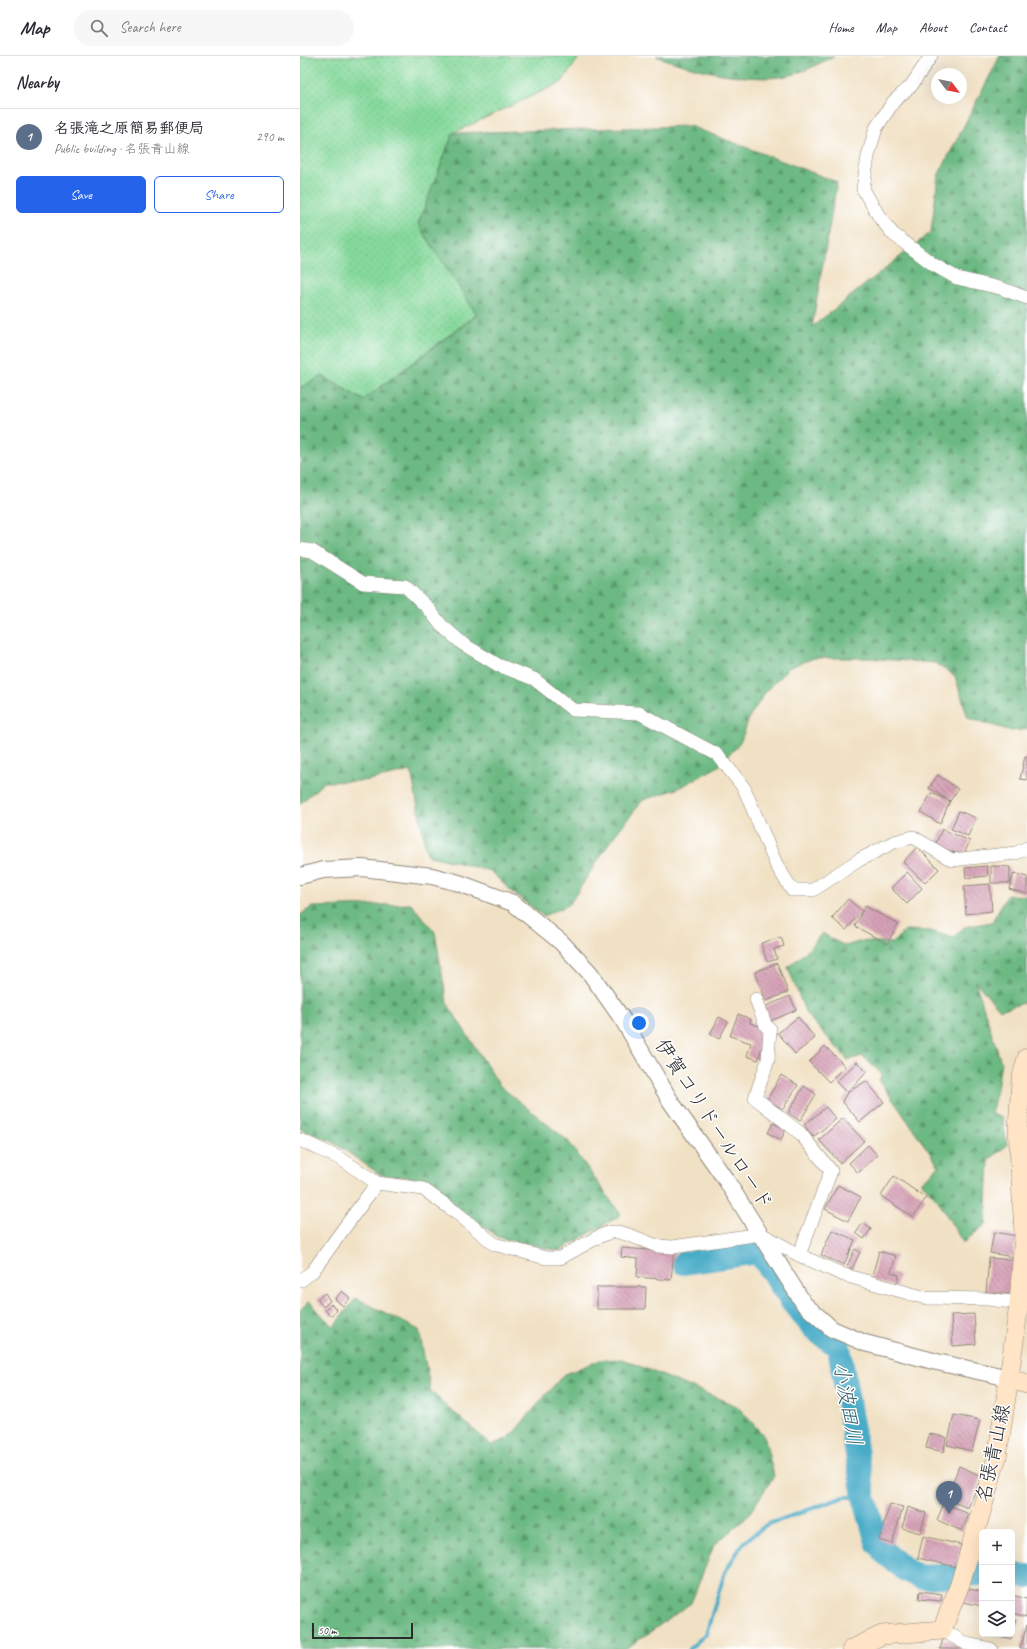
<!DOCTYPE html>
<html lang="en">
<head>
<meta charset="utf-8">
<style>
	:root { --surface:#fff; --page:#f7f7f7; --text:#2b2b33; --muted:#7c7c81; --line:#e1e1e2; --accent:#2563eb }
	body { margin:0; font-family:Caveat,"Klee One",sans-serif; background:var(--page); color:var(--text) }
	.controls { position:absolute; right:12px; bottom:12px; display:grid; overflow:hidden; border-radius:6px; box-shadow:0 4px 16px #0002 }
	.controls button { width:36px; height:36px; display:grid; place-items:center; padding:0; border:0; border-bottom:1px solid var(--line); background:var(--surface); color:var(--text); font:20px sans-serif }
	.compass { position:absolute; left:631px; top:12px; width:36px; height:36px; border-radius:50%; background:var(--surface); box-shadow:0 4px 16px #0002; rotate:122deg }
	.scale { position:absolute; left:12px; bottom:10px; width:101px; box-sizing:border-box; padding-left:4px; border:2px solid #2b2b2b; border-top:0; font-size:11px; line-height:14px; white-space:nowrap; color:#2b2b2b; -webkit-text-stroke:3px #fff; paint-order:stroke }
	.you { position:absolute; left:339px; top:967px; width:14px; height:14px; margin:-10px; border:3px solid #fff; border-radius:50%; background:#1a73e8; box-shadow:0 0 0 6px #1a73e833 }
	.badge { display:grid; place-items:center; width:26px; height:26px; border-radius:50%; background:var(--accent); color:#fff; font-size:13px; font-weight:700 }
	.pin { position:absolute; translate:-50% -33px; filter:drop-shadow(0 1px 2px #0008) }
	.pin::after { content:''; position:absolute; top:21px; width:14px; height:12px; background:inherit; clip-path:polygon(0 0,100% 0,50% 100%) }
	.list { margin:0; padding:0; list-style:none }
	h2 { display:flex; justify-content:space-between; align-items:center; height:52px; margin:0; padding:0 16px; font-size:17px }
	h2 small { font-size:13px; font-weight:400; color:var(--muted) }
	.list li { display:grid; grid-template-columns:26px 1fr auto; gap:12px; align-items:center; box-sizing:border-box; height:56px; padding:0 16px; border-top:1px solid var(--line) }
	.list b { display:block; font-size:15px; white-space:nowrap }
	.list p { margin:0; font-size:13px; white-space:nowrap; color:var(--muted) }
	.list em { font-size:13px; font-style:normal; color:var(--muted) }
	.actions { display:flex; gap:8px; padding:12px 16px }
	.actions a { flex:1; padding:9px 0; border:1px solid var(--accent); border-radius:6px; text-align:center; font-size:14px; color:var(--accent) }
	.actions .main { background:var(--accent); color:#fff }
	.icon { flex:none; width:22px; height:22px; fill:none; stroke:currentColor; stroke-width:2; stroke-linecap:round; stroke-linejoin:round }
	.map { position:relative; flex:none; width:727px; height:1593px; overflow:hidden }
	header { display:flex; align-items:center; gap:24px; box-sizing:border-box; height:56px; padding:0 20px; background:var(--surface); border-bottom:1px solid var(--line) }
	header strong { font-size:19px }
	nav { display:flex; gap:22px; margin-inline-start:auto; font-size:14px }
	.search { width:280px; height:36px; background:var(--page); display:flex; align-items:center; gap:10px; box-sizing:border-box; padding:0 14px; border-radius:22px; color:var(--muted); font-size:15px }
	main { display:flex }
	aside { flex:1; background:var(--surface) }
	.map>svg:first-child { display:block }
	.green { fill:url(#green-dots); stroke:#588263 }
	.forest { fill:url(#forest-firs); stroke:#4c7257 }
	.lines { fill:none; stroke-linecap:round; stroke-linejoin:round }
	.stream { stroke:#47abc7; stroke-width:4 }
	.river { stroke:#47abc7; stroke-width:24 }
	.building { fill:url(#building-back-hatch) }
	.minor-casing { stroke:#8e8678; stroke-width:14 }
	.tertiary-casing { stroke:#8e8678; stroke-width:18 }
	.secondary-casing { stroke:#8e8678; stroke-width:20 }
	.minor { stroke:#fff; stroke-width:13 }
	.tertiary { stroke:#fff; stroke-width:16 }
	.secondary { stroke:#ffe4c6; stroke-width:19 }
	.labels { text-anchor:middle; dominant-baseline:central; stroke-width:3; stroke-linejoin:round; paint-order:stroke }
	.street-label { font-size:20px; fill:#2b2b2b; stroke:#fff }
	.water-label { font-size:21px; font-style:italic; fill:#365e69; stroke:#fff }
</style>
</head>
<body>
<header>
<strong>Map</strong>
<div class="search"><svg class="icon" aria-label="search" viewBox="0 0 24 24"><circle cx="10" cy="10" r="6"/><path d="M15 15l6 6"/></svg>Search here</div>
<nav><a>Home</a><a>Map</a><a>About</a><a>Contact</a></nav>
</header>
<main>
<aside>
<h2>Nearby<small></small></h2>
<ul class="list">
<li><span class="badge" style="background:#5c6f8a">1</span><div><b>名張滝之原簡易郵便局</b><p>Public building · 名張青山線</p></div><em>290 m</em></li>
</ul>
<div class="actions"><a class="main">Save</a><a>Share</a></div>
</aside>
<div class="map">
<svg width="727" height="1593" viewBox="0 0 727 1593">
	<defs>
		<pattern id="green-dots" width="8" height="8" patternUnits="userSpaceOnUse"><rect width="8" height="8" fill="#85d99b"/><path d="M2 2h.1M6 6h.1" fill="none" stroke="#73ba86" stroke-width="1.8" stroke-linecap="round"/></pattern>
		<pattern id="forest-firs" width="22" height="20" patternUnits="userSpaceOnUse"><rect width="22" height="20" fill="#6cb983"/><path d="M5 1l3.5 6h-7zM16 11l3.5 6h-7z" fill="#59976b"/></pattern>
		<pattern id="building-back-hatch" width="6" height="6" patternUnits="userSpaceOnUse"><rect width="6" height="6" fill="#d6a1b6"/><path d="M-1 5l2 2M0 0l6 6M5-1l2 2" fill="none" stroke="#ae8394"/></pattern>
	</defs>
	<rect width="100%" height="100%" fill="#fff"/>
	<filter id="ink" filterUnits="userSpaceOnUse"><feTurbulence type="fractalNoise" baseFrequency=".025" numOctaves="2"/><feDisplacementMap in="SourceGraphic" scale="8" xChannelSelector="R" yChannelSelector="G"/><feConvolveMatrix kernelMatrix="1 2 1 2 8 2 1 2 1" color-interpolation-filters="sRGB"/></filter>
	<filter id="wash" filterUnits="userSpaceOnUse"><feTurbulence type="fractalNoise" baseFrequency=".012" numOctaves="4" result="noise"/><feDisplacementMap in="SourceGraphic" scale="16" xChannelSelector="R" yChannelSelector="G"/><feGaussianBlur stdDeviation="0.9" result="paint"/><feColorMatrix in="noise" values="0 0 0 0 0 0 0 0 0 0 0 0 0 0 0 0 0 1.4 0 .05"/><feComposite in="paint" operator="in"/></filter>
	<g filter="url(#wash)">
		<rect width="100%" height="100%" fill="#f1e1c4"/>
		<polygon class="green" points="0,0 280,0 262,26 153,77 118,168 177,258 63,344 23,320 0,332"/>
		<g class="forest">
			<path d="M356,0H534C522,6 508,14 495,18C458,29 392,14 356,0Z"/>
			<polygon points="700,0 727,0 727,673 712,675 668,662 655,620 636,607 567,602 514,602 488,612 465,637 450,660 440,687 419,710 377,733 343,744 311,784 269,849 243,860 211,835 190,815 127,799 111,715 64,725 24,726 0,748 0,332 22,320 63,344 177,259 118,168 153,77 390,70 537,126 512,271 631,176 638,120"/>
			<polygon points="707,839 727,840 727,946 700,954 675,925 701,1006 697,1033 691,1058 702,1061 707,1089 689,1104 686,1168 663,1187 637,1143 621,1126 639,1110 579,1024 582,1018 562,1000 548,1004 506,958 488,911 509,893 522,877 545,890 562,885 592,887 605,874 630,875 653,882 664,871 692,866"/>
			<polygon points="111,848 135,876 147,947 200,1030 268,1085 321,1159 259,1195 198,1181 117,1122 81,1119 31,1085 0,1073 0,859 12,851"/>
			<polygon points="56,1242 119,1274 131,1336 191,1389 209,1382 263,1319 300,1304 322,1303 437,1350 464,1380 474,1420 447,1461 414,1489 391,1547 326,1593 0,1593 0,1254 9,1245 33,1271"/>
		</g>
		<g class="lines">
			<polyline class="stream" points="389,1593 406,1578 425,1516 443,1487 466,1469 544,1441 564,1441"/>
			<g class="river">
				<polyline points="384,1207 459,1196 493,1247 516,1275 539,1291 564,1441 577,1486 586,1498 607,1515 621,1521 682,1518"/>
				<polyline points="712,1519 727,1520"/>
			</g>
		</g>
		<g id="blocks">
			<g class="building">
				<polygon points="725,700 727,700 727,724 720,723"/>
				<polygon points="638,719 658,733 650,745 640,768 621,756 631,737 650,745 629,732"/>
				<polygon points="659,755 676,762 668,780 651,773"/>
				<polygon points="642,773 670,785 663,800 635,789"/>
				<polygon points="617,791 639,813 625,827 603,806"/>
				<polygon points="687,810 688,820 666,822 665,812"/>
				<polygon points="691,810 710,811 710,827 691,827"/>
				<polygon points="607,816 622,832 607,848 591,832"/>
				<polygon points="714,817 727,821 727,838 709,833"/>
				<polygon points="690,828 692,855 666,858 664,830"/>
				<polygon points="548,843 562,855 546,874 532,862"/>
				<polygon points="565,850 598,868 587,888 555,870"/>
				<polygon points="481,881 484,890 474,893 477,903 467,906 461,887"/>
				<polygon points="477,907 488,936 466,945 455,916"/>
				<polygon points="490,940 496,954 468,966 462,952"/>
				<polygon points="438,958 451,963 450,967 468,973 458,1004 447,1000 451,987 430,980"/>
				<polygon points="419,961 428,966 419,983 410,978"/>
				<polygon points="498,961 515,982 495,998 478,977"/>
				<polygon points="525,990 545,1010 529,1026 509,1006"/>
				<polygon points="557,1006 567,1016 547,1037 536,1026"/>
				<polygon points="481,1019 498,1029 483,1053 467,1044"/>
				<polygon points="566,1025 584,1046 560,1066 542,1045 547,1037"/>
				<polygon points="504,1030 516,1038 500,1065 488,1057"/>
				<polygon points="526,1051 536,1063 513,1081 504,1069"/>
				<polygon points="543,1062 564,1085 540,1107 519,1084"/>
				<polygon points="473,1067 486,1073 481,1084 468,1077"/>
				<polygon points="568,1089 577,1099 558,1117 549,1107"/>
				<polygon points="594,1120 626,1142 613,1161 581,1140"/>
				<polygon points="538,1129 561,1141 548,1165 525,1153"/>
				<polygon points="563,1167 571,1173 564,1183 556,1177"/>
				<polygon points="532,1174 555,1184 544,1209 521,1199"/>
				<polygon points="694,1176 717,1180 713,1201 690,1197"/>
				<polygon points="322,1192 374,1196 371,1224 337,1221 338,1203 321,1201"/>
				<polygon points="555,1193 560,1196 552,1213 547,1210"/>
				<polygon points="579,1195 596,1200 591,1216 599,1219 596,1231 571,1224"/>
				<polygon points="689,1202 714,1204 711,1238 686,1236"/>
				<polygon points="297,1231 346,1231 345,1253 297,1253"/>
				<polygon points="42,1235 50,1242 43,1250 35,1243"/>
				<polygon points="25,1237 30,1245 23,1251 17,1243"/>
				<polygon points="31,1248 37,1254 31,1260 25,1254"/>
				<polygon points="674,1258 676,1288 653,1290 651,1259"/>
				<polygon points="654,1359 680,1364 672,1395 647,1389"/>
				<polygon points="629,1378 646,1381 644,1396 626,1392"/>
				<polygon points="659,1410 682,1420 668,1452 646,1443"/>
				<polygon points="644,1447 669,1458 662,1475 637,1464"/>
				<polygon points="590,1448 603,1451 592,1488 579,1484"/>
				<polygon points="608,1451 626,1457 620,1477 602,1472"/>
				<polygon points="623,1480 661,1489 656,1511 618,1502"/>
				<polygon points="666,1532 682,1536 682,1550 663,1546"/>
				<polygon points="620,1535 642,1538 641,1545 619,1543"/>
				<polygon points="712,1539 727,1543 726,1561 712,1557"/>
				<polygon points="712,1562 716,1563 712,1577"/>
				<polygon points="727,1569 727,1593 720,1593"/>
				<polygon points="695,1578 712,1578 711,1583"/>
				<polygon points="643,1583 663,1588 662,1593 640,1593"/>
			</g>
		</g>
	</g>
	<g filter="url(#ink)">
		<use href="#blocks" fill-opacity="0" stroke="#8e8678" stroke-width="1"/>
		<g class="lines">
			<defs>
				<g id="minor">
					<polyline points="631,0 611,30 594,45 576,72 568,100 563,133 580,162 593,178 634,209 657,222 700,232 727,242"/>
					<polyline points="0,493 12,495 63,527 105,530 128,552 141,569 163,588 198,609 234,623 273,654 339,657 418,699 444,732 476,808 492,834 513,834 559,804 594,786 613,781 652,804 716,797 727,792"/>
					<polyline points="456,943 466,970 470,973 468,1004 455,1042 500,1077 531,1115 499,1199"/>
					<polyline points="0,1084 41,1103 77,1127 123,1133 157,1157 194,1188 246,1202 260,1202 298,1181 310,1176 318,1176 329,1179 357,1190 373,1191 461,1178 499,1199 544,1219 626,1242 688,1243 727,1248"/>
					<polyline points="0,1225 12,1216 77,1127"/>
					<polyline points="642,1574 667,1588 691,1593"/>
				</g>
				<polyline id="tertiary" points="0,820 23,814 62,812 132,820 159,827 213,847 261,886 290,917 323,964 371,1046 426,1124 504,1248 532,1273 565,1287 637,1306 709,1322"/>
				<g id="secondary">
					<polyline points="709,1322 727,1328"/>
					<polyline points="552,1593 582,1579 642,1574 660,1528 697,1401 709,1322 719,1248 724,1178 718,1072 721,1025 727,1002"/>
				</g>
			</defs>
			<use href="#minor" class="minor-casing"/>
			<use href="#tertiary" class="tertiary-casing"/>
			<use href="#secondary" class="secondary-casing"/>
			<use href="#minor" class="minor"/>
			<use href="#tertiary" class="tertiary"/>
			<use href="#secondary" class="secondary"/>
		</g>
	</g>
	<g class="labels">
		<g class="street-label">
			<text transform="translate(414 1068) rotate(57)">伊賀コリドールロード</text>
			<text transform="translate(693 1397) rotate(-78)">名張青山線</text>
		</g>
		<g class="water-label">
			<text transform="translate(548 1348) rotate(80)">小波田川</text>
		</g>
	</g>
</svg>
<div class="controls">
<button>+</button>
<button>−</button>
<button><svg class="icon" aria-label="layers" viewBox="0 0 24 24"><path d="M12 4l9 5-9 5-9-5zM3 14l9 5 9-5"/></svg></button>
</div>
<svg class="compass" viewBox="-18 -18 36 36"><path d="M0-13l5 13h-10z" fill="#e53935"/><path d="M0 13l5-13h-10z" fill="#7c7c81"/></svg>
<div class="scale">50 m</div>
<div class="you"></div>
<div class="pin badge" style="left:649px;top:1458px;background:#5c6f8a">1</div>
</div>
</main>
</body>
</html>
